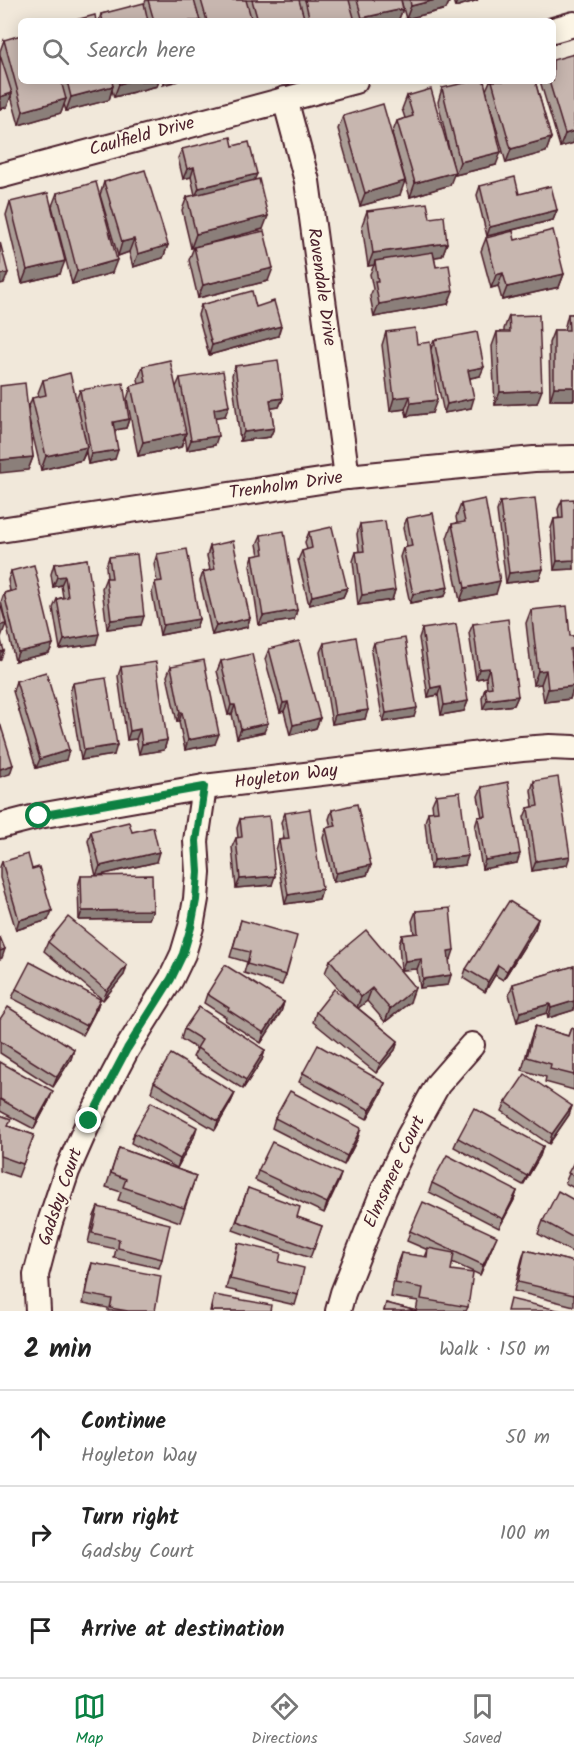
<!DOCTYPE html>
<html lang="en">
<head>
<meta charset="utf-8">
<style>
	:root { --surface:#fff; --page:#f6f6f6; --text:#222; --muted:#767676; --line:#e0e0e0; --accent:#0b8043 }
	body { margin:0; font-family:Kalam,sans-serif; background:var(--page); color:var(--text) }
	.stop { position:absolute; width:18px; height:18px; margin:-14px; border:4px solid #0b8043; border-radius:50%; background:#fff }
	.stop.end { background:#0b8043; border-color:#fff; box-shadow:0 2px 6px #0008 }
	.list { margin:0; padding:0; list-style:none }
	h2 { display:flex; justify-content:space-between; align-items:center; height:78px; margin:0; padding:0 24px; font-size:26px }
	h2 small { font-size:20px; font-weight:400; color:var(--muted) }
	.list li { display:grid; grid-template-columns:39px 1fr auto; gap:18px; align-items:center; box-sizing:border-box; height:96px; padding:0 24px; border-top:2px solid var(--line) }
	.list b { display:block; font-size:22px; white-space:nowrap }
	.list p { margin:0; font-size:20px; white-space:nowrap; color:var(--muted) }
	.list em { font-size:20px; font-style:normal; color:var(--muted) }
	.icon { flex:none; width:33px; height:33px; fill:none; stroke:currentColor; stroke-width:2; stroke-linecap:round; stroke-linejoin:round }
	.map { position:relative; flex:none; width:574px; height:1311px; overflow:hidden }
	.search { position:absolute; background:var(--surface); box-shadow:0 3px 15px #0003; left:18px; right:18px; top:18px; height:66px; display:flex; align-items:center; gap:15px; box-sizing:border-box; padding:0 21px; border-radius:9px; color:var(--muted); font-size:22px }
	.sheet { height:366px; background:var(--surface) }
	nav { display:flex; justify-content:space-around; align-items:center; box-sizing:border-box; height:84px; border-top:2px solid var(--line); background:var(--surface); font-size:16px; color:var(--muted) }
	nav a { display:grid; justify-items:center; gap:3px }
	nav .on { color:var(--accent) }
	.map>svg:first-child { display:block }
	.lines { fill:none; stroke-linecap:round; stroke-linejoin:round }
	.minor-casing { stroke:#4a1f2b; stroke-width:28 }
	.minor { stroke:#fcf5e5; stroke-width:24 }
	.wall { fill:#ab9d96; stroke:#4a1f2b; stroke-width:1.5 }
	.shaded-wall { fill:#8b7f7a; stroke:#4a1f2b; stroke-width:1.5 }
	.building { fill:#c7b6af; stroke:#4a1f2b; stroke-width:1.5 }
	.route { stroke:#0b8043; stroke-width:8 }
	.labels { text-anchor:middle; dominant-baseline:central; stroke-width:4.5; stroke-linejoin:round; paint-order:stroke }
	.street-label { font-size:18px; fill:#4a1f2b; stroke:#fcf5e5 }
</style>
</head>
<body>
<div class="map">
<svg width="574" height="1311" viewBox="0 0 574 1311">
	<rect width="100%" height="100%" fill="#f1e8da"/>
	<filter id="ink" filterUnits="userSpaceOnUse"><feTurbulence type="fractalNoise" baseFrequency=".0167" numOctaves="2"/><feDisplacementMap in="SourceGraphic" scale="12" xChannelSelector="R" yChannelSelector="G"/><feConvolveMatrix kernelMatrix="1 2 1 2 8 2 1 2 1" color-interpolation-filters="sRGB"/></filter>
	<g filter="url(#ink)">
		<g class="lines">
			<defs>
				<g id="minor">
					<polyline points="553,30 574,24"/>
					<polyline points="285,99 307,181 347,477"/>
					<polyline points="0,176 355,81"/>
					<polyline points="0,530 347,477 534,459 574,458"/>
					<polyline points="0,826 39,816 204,787 522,749 550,747 574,748"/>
					<polyline points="38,1311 36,1275 50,1222 67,1171 89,1121 127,1049 171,979 183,954 191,927 196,899 198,872 196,841 204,787"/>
					<polyline points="338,1311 343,1293 384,1189 409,1136 438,1084 472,1045"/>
				</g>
			</defs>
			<use href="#minor" class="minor-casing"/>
			<use href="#minor" class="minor"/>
		</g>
		<g class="wall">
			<polygon points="146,0 401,0 403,9 398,21 99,21 101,14 144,5"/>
			<polygon points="401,0 450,0 446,9 406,19"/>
			<polygon points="453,0 478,0 455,7"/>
			<polygon points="4,40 21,81 159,81 157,86 114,97 112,90 109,100 66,111 64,104 61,113 19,125 11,96 7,107 0,109 0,51"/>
			<polygon points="574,54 574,143 560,147 540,81 553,81"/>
			<polygon points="490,81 535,81 551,138 546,152 506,163 486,90"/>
			<polygon points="442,88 496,165 455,175 438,102"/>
			<polygon points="407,96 450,185 410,197 392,134 397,121 405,118 402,109"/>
			<polygon points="343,116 400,195 360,206 338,129"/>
			<polygon points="233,146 255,180 263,229 191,248 182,210 187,197 195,195 191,177 183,179 178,158 182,149"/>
			<polygon points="104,182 168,245 163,258 133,267 129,252 118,256 100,195 112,273 72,284 52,206 57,193 100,195"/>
			<polygon points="480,186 557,210 553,220 487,236 477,195"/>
			<polygon points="10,202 60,274 22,283 6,215"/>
			<polygon points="367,211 430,218 447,243 442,256 434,257 436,267 448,304 374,317 370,296 373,289 370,274 374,265 368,266 362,225"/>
			<polygon points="486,238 515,240 564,274 559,287 502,300 498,286 491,288 481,251"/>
			<polygon points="194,247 268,281 198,298 189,260"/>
			<polygon points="201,305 256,307 278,336 209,355 198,315"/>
			<polygon points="568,314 574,314 574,400 550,400 549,343 554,330 564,330"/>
			<polygon points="509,316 537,403 495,405 492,346 497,332 504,332 504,329"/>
			<polygon points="386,332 431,349 434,340 480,376 470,378 471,408 444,413 431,352 432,413 407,416 405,409 390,411 382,345"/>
			<polygon points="143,366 176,387 180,378 225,416 215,417 215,445 187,450 185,436 181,447 138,456 127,399 131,386 139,384 138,379"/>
			<polygon points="235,366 283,398 279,407 271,408 274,428 270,437 240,441 232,375"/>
			<polygon points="43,380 76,400 80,390 129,419 126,428 115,430 115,459 88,464 86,452 82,460 41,470 29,419 33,457 28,470 28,409 32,398 39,397 38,393"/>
			<polygon points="562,500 574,569 554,570 551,528 554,519 559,518 558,509"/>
			<polygon points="500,502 543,569 539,579 506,583 497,511"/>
			<polygon points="461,504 496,594 460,601 447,538 452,524 457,523 456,517"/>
			<polygon points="407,518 448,587 445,596 410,603 400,557 403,548 407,547 403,528"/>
			<polygon points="360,524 395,590 392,600 358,605 353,561 356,552 359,551 357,534"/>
			<polygon points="309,532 347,588 343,597 309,605 298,560 302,551 307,550 305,542"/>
			<polygon points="261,535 297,610 294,620 259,625 250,565 253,556 259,555 257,544"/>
			<polygon points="210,546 250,618 247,627 212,635 200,581 203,572 210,570 207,556"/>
			<polygon points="157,554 199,619 196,628 160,635 152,592 155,582 157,582 154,564"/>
			<polygon points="109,557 141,625 107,629 102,588 106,578 107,578 106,566"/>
			<polygon points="87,559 96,644 60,649 53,608 57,599 63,597 61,585 53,587 51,574 54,564"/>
			<polygon points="11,571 53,644 49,653 15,661 1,602 4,593 10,591 8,580"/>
			<polygon points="531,610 570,636 574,636 574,661 572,661 574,687 570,699 544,702 541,684 533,685 526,623"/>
			<polygon points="473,624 518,696 514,705 483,709 482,698 485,688 487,688 486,677 476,679 469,633"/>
			<polygon points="422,629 468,701 464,711 441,715 438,695 428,697 419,638"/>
			<polygon points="324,643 365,719 332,724 320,652"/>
			<polygon points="374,643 414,717 383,722 371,652"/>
			<polygon points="269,649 320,718 316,728 290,735 284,711 280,712 265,659"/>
			<polygon points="221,661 264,732 237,738 232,714 228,715 217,671"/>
			<polygon points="171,666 215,744 185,750 179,722 177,722 167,676"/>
			<polygon points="121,667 167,740 164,750 139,754 136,739 127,740 118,676"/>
			<polygon points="16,681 66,760 36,768 13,691"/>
			<polygon points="73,683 114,755 81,760 70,692"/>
			<polygon points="534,781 567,865 532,871 524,817 528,808 533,807 531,790"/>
			<polygon points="482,787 517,863 482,869 475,827 478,817 482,817 478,796"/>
			<polygon points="436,795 465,865 430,869 425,822 428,812 433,812 432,804"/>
			<polygon points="332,810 371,865 367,875 333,882 323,838 326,828 331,827 329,819"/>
			<polygon points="285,813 322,889 319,899 285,904 276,850 279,840 284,839 281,822"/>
			<polygon points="240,819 272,885 236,888 232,847 236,838 238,838 237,828"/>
			<polygon points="91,831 156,862 96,876 88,841"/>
			<polygon points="2,862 32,869 48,920 16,930 0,878 0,867"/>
			<polygon points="81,876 153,910 149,919 79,920 78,886"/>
			<polygon points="416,911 451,959 449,960 448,985 420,988 417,969 401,970 399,944 402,935 414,934 412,921"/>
			<polygon points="538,919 535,929 503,980 495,975 485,992 463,978 466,969"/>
			<polygon points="241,920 286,975 282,985 244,973 247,962 230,957"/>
			<polygon points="48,942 127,965 124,975 103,1000 44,951"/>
			<polygon points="330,960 410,1002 385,1022 367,1001 358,1008 398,1041 395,1050 376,1073 313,1022 316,1012 348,1000 325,973"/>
			<polygon points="574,966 574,1010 548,1018 547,1013 517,1022 509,994 513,984"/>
			<polygon points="16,989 100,999 97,1008 83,1035 12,998"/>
			<polygon points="207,994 284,1002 281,1012 261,1043 225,1020 226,1017 204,1003"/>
			<polygon points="0,1019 74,1049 71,1059 53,1087 0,1053"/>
			<polygon points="535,1026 568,1036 571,1028 574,1029 574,1090 545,1082 546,1077 522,1070 530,1040"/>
			<polygon points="184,1029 265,1050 262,1060 243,1089 193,1057 197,1049 181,1039"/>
			<polygon points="0,1062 49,1101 34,1129 0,1111"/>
			<polygon points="303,1073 385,1083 382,1092 367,1119 299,1082"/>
			<polygon points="154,1082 235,1093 231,1102 215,1130 151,1092"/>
			<polygon points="506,1102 572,1106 569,1115 549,1144 502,1111"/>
			<polygon points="0,1115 8,1126 34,1135 18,1177 0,1171"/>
			<polygon points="275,1118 358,1138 344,1165 272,1128"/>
			<polygon points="134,1133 194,1137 177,1168 131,1143"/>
			<polygon points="458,1138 543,1146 540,1156 523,1185 454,1147"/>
			<polygon points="119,1148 196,1176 180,1222 118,1200 121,1192 106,1187"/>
			<polygon points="574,1162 574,1188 565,1183"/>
			<polygon points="258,1171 341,1174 324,1213 255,1180"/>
			<polygon points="432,1183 517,1191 514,1200 499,1228 429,1192"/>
			<polygon points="248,1188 297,1217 322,1226 310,1258 233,1230"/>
			<polygon points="574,1200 574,1253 538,1234 543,1221"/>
			<polygon points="98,1207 162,1259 159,1268 114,1258 116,1249 88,1243 94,1216"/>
			<polygon points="410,1231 493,1245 480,1275 452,1262 451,1270 468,1307 466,1311 384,1311 386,1303 416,1311 418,1301 391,1297 396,1266 401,1253 425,1257 428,1250 407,1241"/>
			<polygon points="238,1243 279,1262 298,1295 295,1305 226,1289 235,1253"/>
			<polygon points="525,1250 574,1262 574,1306 514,1291 522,1259"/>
			<polygon points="92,1263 155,1311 108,1311 108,1308 83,1303 89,1272"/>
			<polygon points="214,1295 270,1311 210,1311"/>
		</g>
		<g class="shaded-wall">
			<polygon points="435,0 450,0 446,9 406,19 411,6"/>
			<polygon points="457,0 478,0 455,7"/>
			<polygon points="403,9 398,21 361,21 362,18"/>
			<polygon points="129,81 159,81 157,86 114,97 119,84"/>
			<polygon points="165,81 178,81 163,85"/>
			<polygon points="113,86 109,100 66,111 71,97"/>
			<polygon points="12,93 7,107 0,109 0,97"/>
			<polygon points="66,99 61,113 19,125 23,111"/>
			<polygon points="574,131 574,143 560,147 565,134"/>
			<polygon points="551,138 546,152 506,163 511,149"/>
			<polygon points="501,152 496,165 455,175 460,162"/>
			<polygon points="194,167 191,177 183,179 187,169"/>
			<polygon points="455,172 450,185 410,197 415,183"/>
			<polygon points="257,174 253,183 195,197 199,188"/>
			<polygon points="405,181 400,195 360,206 365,193"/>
			<polygon points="557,210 553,220 487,236 490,227"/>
			<polygon points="268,216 263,229 191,248 196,234"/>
			<polygon points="134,239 129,252 118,256 122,242"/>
			<polygon points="447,243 442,256 376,265 375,261 374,265 368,266 373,253"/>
			<polygon points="168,245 163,258 133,267 138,254"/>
			<polygon points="117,260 112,273 72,284 77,271"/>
			<polygon points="65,261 60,274 22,283 27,270"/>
			<polygon points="273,268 268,281 198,298 203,285"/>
			<polygon points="8,273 4,283 0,284 0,275"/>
			<polygon points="503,273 498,286 491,288 496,275"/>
			<polygon points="564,274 559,287 502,300 507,287"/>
			<polygon points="453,291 448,304 374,317 379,304"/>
			<polygon points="281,326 278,336 209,355 212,345"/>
			<polygon points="484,367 480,376 465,379 468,370"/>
			<polygon points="554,387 574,387 574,400 550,400"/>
			<polygon points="542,390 537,403 495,405 500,392"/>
			<polygon points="410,396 405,409 390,411 394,398"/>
			<polygon points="283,398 279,407 266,409 270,400"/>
			<polygon points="474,398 471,408 444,413 447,404"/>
			<polygon points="437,400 432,413 407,416 411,403"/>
			<polygon points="229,406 225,416 210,418 214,409"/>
			<polygon points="129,419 126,428 110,431 113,422"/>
			<polygon points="274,428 270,437 240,441 244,432"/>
			<polygon points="186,433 181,447 138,456 143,442"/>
			<polygon points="218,436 215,445 187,450 191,440"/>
			<polygon points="87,447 82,460 41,470 46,456"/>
			<polygon points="118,450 115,459 88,464 91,454"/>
			<polygon points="33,457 28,470 0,473 0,460"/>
			<polygon points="574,560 574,569 554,570 557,561"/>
			<polygon points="543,569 539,579 506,583 509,573"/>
			<polygon points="65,576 61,585 53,587 57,577"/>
			<polygon points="500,581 496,594 460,601 465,588"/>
			<polygon points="448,587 445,596 410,603 413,594"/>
			<polygon points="347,588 343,597 309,605 312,596"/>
			<polygon points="395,590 392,600 358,605 362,595"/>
			<polygon points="297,610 294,620 259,625 263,616"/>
			<polygon points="144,616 141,625 107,629 111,620"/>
			<polygon points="250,618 247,627 212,635 216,626"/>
			<polygon points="199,619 196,628 160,635 163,625"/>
			<polygon points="6,624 1,637 0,637 0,625"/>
			<polygon points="99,634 96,644 60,649 64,640"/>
			<polygon points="53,644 49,653 15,661 18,652"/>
			<polygon points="574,648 574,661 565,662 570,649"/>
			<polygon points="4,651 0,661 0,652"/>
			<polygon points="489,668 486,677 476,679 479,669"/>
			<polygon points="546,670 541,684 533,685 538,671"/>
			<polygon points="441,686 438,695 428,697 431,688"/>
			<polygon points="574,686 570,699 544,702 548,689"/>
			<polygon points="518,696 514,705 483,709 487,700"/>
			<polygon points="468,701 464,711 441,715 444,705"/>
			<polygon points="288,702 284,711 280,712 283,703"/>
			<polygon points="231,705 235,705 232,714 228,715"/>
			<polygon points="417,708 414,717 383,722 386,713"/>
			<polygon points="368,710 365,719 332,724 335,715"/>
			<polygon points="180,712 182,712 179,722 177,722"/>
			<polygon points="320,718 316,728 290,735 293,725"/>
			<polygon points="268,723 264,732 237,738 241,729"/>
			<polygon points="140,729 136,739 127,740 130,731"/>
			<polygon points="219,734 215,744 185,750 188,740"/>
			<polygon points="167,740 164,750 139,754 142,744"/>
			<polygon points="117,745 114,755 81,760 84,750"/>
			<polygon points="69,750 66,760 36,768 40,759"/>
			<polygon points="13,765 10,774 0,777 0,769"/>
			<polygon points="159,852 156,862 96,876 100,866"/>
			<polygon points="520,854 517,863 482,869 485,860"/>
			<polygon points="468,856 465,865 430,869 434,860"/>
			<polygon points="570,856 567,865 532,871 536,861"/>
			<polygon points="371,865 367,875 333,882 336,873"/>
			<polygon points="275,876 272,885 236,888 240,879"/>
			<polygon points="322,889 319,899 285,904 288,895"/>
			<polygon points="153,910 149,919 79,920 82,911"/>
			<polygon points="52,911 48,920 16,930 19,920"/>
			<polygon points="538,919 535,929 503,980 507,971"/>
			<polygon points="5,949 2,958 0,959 0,951"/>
			<polygon points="454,950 451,959 445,960 448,951"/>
			<polygon points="421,959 417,969 401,970 405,961"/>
			<polygon points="127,965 124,975 103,1000 107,991"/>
			<polygon points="498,965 495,975 485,992 488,982"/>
			<polygon points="451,975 448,985 420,988 423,979"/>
			<polygon points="372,988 367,1001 356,1010 361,997"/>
			<polygon points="415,988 410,1002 385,1022 390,1009"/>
			<polygon points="100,999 97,1008 83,1035 86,1026"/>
			<polygon points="574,1001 574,1010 548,1018 551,1008"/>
			<polygon points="284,1002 281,1012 261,1043 264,1033"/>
			<polygon points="550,1004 547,1013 517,1022 520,1012"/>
			<polygon points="398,1041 395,1050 376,1073 380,1064"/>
			<polygon points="74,1049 71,1059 53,1087 57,1077"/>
			<polygon points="265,1050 262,1060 243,1089 246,1080"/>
			<polygon points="385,1083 382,1092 367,1119 370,1110"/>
			<polygon points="53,1091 49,1101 34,1129 37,1120"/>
			<polygon points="235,1093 231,1102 215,1130 218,1121"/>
			<polygon points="572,1106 569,1115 549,1144 552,1134"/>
			<polygon points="197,1127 194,1137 177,1168 180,1159"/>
			<polygon points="361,1128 358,1138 344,1165 347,1156"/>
			<polygon points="543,1146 540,1156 523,1185 527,1176"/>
			<polygon points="341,1174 338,1183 324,1213 327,1203"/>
			<polygon points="517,1191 514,1200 499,1228 503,1219"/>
			<polygon points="497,1236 493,1245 480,1275 483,1265"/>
		</g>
		<g class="building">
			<polygon points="148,0 194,0 200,21 154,21"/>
			<polygon points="201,0 246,0 252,21 207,21"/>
			<polygon points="252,0 299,0 305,21 258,21"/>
			<polygon points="305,0 349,0 355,21 310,21"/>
			<polygon points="357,0 401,0 403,9 362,18"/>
			<polygon points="410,0 435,0 411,6"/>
			<polygon points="144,3 148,21 103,21 101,14"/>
			<polygon points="95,15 96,21 72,21"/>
			<polygon points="21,35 21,81 61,81 66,99 23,111 4,40"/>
			<polygon points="574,54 574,131 565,134 549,81 553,81 553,60"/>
			<polygon points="0,55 12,93 0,97"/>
			<polygon points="67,81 112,81 113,86 71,97"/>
			<polygon points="118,81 129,81 119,84"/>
			<polygon points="473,81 484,81 501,152 460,162 442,88"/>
			<polygon points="492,81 535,81 551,138 511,149"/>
			<polygon points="431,89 455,172 415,183 397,121 413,116 407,96"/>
			<polygon points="383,104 405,181 365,193 343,116"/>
			<polygon points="231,137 233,146 249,142 257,174 199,188 194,167 187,169 182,149"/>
			<polygon points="145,170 168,245 138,254 134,239 122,242 104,182"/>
			<polygon points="515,177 519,194 551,186 557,210 490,227 480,186"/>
			<polygon points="259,179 268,216 196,234 187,197"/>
			<polygon points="96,182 117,260 77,271 57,193"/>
			<polygon points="48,193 65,261 27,270 10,202"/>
			<polygon points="427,203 430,218 444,216 447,243 373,253 367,211"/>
			<polygon points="553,230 564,274 507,287 503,273 496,275 486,238 513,231 515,240"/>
			<polygon points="264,231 273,268 203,285 194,247"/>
			<polygon points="0,242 8,273 0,275"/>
			<polygon points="433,252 436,267 449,265 453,291 379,304 375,282 378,282 375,261"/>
			<polygon points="252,291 256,307 274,301 281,326 212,345 201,305"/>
			<polygon points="568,314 574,314 574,387 554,387 554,330 569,330"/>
			<polygon points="539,315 542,390 500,392 497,332 510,332 509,316"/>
			<polygon points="415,328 417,344 430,342 437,400 411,403 410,396 394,398 386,332"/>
			<polygon points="477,332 484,367 468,370 474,398 447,404 434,340"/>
			<polygon points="170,360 186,433 143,442 131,386 146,382 143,366"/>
			<polygon points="278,360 283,398 270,400 274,428 244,432 235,366"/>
			<polygon points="223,371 229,406 214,409 218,436 191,440 180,378"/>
			<polygon points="70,373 87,447 46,456 32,398 46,395 43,380"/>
			<polygon points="25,383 33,457 0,460 0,386"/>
			<polygon points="123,383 129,419 113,422 118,450 91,454 80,390"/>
			<polygon points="535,498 543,569 509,573 500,502"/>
			<polygon points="485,499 500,581 465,588 452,524 465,522 461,504"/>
			<polygon points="574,499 574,560 557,561 554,519 563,518 562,500"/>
			<polygon points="433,513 448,587 413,594 403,548 412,546 407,518"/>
			<polygon points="385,521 395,590 362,595 356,552 364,551 360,524"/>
			<polygon points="332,527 347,588 312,596 302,551 312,548 309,532"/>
			<polygon points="284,531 297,610 263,616 253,556 264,554 261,535"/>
			<polygon points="233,541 250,618 216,626 203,572 215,569 210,546"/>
			<polygon points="187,549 199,619 163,625 155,582 162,581 157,554"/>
			<polygon points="137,554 144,616 111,620 106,578 112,578 109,557"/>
			<polygon points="87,559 99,634 64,640 57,599 68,597 65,576 57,577 54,564"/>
			<polygon points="34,565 53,644 18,652 4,593 16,590 11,571"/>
			<polygon points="1,606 6,624 0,625 0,607"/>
			<polygon points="567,606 570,636 574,636 574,648 570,649 574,686 548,689 546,670 538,671 531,610"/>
			<polygon points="508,619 518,696 487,700 485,688 492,687 489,668 479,669 473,624"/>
			<polygon points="456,624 468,701 444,705 441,686 431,688 422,629"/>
			<polygon points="0,637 4,651 0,652"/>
			<polygon points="356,637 368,710 335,715 324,643"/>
			<polygon points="405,638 417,708 386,713 374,643"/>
			<polygon points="299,641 320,718 293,725 288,702 283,703 269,649"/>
			<polygon points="252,654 268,723 241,729 235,705 231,705 221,661"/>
			<polygon points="204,660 219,734 188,740 182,712 180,712 171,666"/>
			<polygon points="156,662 167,740 142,744 140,729 130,731 121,667"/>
			<polygon points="46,672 69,750 40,759 16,681"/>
			<polygon points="106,678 117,745 84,750 73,683"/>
			<polygon points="0,723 13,765 0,769"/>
			<polygon points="558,777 570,856 536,861 528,808 538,806 534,781"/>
			<polygon points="508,782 520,854 485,860 478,817 486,816 482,787"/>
			<polygon points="460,792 468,856 434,860 428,812 438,811 436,795"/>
			<polygon points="357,804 371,865 336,873 326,828 336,826 332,810"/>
			<polygon points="310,809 322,889 288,895 279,840 289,839 285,813"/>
			<polygon points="269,816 275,876 240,879 236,838 242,837 240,819"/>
			<polygon points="129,822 132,832 153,827 159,852 100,866 91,831"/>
			<polygon points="28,854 32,869 39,867 52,911 19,920 2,862"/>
			<polygon points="152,875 153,910 82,911 81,876"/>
			<polygon points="509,901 538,919 507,971 498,965 488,982 466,969"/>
			<polygon points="450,908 454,950 448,951 451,975 423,979 421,959 405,961 402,935 418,933 416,911"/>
			<polygon points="68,917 127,965 107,991 48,942"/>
			<polygon points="241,920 297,936 286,975 247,964 250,952 233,948"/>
			<polygon points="366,930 415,988 390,1009 372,988 361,997 330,960"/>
			<polygon points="0,937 5,949 0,951"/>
			<polygon points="30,962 100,999 86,1026 16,989"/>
			<polygon points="225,965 284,1002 264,1033 228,1010 229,1008 207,994"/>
			<polygon points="574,966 574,1001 551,1008 550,1004 520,1012 513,984"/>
			<polygon points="334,989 398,1041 380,1064 316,1012"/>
			<polygon points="8,1007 74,1049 57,1077 0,1041 0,1019"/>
			<polygon points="199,1007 265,1050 246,1080 197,1048 202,1040 184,1029"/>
			<polygon points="535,1026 568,1036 571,1028 574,1029 574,1075 550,1069 551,1064 527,1057"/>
			<polygon points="318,1045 385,1083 370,1110 303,1073"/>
			<polygon points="171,1054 235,1093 218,1121 154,1082"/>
			<polygon points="0,1062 53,1091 37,1120 0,1099"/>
			<polygon points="525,1074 572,1106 552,1134 506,1102"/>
			<polygon points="290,1091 361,1128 347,1156 275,1118"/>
			<polygon points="151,1102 197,1127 180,1159 134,1133"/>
			<polygon points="474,1108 543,1146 527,1176 458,1138"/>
			<polygon points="0,1115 11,1119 8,1126 34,1135 23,1164 0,1156"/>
			<polygon points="272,1142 341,1174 327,1203 258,1171"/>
			<polygon points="119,1148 196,1176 184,1208 123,1187 126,1179 111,1173"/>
			<polygon points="447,1155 517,1191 503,1219 432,1183"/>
			<polygon points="574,1162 574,1176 568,1173"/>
			<polygon points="248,1188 300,1207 297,1217 322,1226 314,1249 237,1221"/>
			<polygon points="558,1191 574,1200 574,1238 543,1221"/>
			<polygon points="423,1202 497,1236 483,1265 410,1231"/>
			<polygon points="98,1207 170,1224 162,1259 118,1248 119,1239 92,1233"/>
			<polygon points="238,1243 281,1253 279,1262 304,1268 298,1295 230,1279"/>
			<polygon points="428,1248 454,1253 451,1270 473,1273 468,1307 421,1299 423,1288 395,1283 401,1253 427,1257"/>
			<polygon points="525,1250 574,1262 574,1295 518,1282"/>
			<polygon points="92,1263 161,1276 155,1311 128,1311 110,1308 112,1299 86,1294"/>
			<polygon points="214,1295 271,1305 270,1311 211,1311"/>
			<polygon points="510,1299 562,1311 507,1311"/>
			<polygon points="386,1303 417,1311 384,1311"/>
		</g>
	</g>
	<g class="lines" filter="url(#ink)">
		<polyline class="route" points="39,816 204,787 196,841 198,872 196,900 191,927 183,954 171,979 127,1049 89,1121"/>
	</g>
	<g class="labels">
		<g class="street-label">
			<text transform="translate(142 137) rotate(-15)">Caulfield Drive</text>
			<text transform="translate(321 287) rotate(82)">Ravendale Drive</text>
			<text transform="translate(286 486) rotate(-8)">Trenholm Drive</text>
			<text transform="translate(286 777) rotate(-7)">Hoyleton Way</text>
			<text transform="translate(395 1172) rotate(-65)">Elmsmere Court</text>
			<text transform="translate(61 1197) rotate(-71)">Gadsby Court</text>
		</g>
	</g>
</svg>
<div class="stop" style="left:39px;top:816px"></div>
<div class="stop end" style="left:89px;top:1121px"></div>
<div class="search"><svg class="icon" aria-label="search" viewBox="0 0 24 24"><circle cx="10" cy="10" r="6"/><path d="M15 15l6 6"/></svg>Search here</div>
</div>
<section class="sheet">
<h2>2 min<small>Walk · 150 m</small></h2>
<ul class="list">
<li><svg class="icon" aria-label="ahead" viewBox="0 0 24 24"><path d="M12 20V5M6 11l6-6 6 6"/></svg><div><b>Continue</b><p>Hoyleton Way</p></div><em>50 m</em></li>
<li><svg class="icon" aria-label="right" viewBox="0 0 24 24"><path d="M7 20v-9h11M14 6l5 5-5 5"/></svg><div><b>Turn right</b><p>Gadsby Court</p></div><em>100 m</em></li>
<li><svg class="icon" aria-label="arrive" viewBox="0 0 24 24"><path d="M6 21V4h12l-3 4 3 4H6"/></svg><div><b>Arrive at destination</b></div></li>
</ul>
</section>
<nav>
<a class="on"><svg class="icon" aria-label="map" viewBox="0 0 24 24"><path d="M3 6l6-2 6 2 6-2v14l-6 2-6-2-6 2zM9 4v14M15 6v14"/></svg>Map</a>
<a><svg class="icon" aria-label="directions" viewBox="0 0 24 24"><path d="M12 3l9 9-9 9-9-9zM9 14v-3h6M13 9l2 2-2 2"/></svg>Directions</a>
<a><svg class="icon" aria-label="saved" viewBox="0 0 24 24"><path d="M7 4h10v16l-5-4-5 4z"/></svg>Saved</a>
</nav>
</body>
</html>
